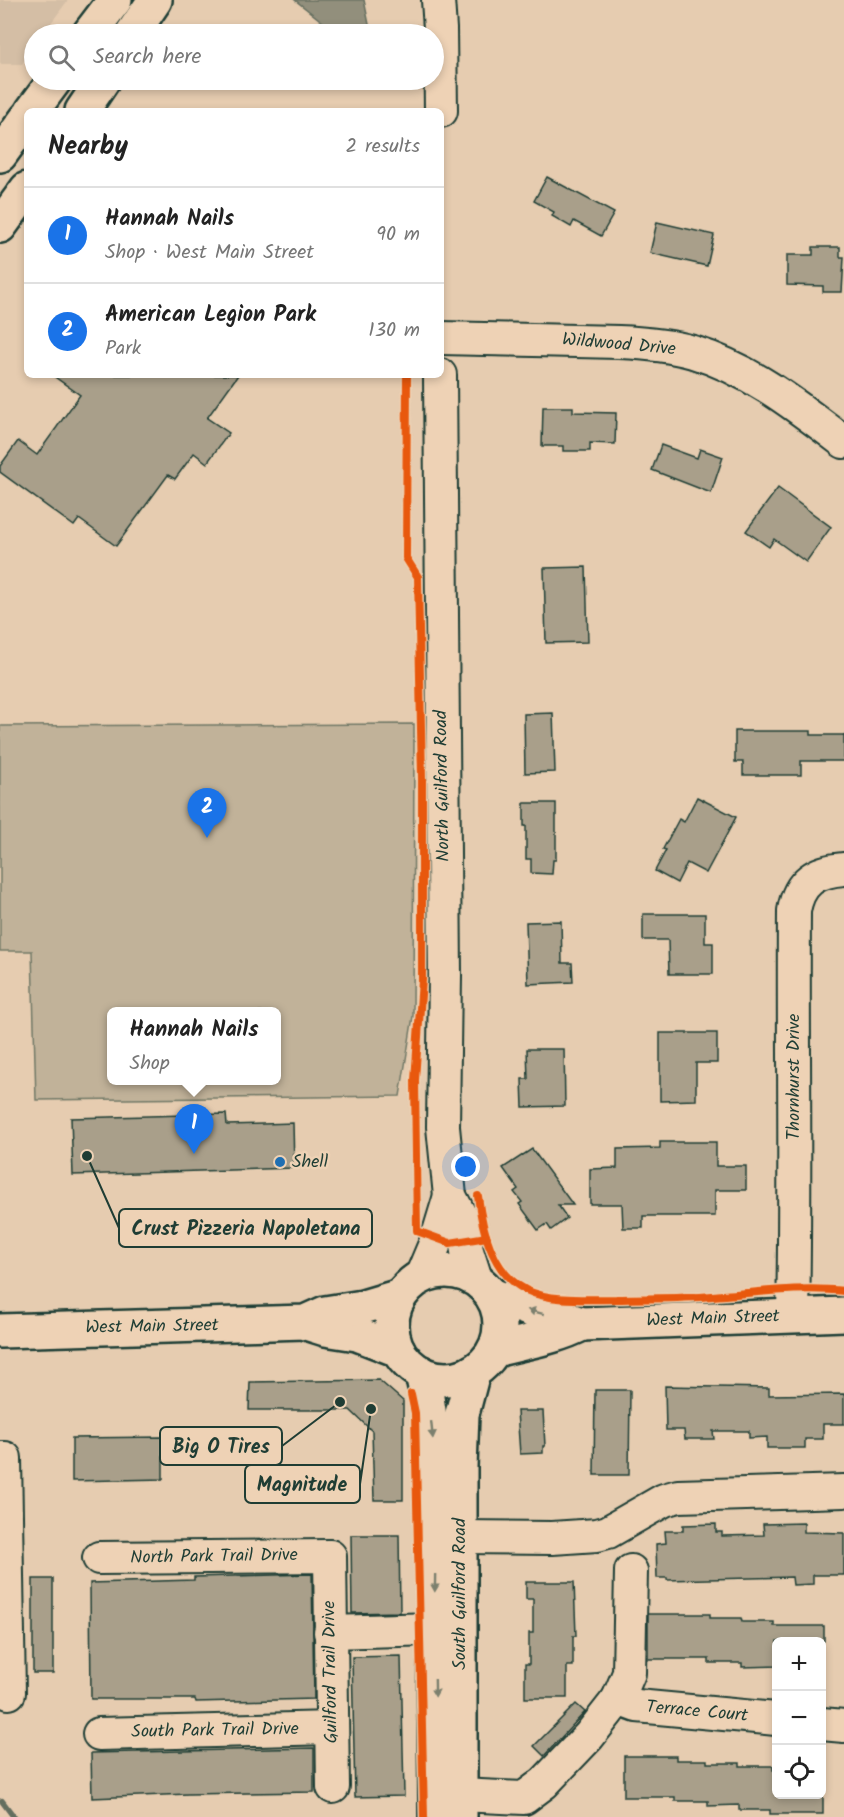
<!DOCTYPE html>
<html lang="en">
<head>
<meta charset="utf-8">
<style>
	:root { --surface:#fff; --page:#f6f6f6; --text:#222; --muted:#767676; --line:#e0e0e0; --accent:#1a73e8 }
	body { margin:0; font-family:Kalam,sans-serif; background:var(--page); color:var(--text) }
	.controls { position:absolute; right:18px; bottom:18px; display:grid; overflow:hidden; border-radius:9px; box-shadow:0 3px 9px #0003 }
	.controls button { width:54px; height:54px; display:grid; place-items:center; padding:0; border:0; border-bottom:2px solid var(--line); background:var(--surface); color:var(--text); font:30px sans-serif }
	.you { position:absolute; left:466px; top:1167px; width:21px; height:21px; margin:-15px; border:4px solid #fff; border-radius:50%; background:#1a73e8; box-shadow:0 0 0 9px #1a73e833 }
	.badge { display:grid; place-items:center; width:39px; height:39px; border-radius:50%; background:var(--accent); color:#fff; font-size:20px; font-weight:700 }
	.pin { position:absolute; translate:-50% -50px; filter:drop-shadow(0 2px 3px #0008) }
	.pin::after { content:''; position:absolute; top:32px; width:21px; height:18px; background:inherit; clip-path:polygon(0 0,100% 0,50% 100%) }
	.popup { position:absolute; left:107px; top:1007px; width:174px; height:78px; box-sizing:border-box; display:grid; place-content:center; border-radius:9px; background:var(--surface); filter:drop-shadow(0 2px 4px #0005); font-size:20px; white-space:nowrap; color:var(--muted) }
	.popup b { font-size:22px; color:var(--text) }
	.popup::after { content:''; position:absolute; left:50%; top:100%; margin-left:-12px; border:12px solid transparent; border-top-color:var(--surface) }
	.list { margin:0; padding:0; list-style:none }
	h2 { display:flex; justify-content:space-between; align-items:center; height:78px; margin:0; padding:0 24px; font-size:26px }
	h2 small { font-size:20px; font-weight:400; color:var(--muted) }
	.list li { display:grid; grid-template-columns:39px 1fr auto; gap:18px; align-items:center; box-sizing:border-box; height:96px; padding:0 24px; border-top:2px solid var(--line) }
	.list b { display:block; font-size:22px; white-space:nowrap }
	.list p { margin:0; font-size:20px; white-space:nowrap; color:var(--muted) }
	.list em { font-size:20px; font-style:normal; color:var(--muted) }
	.icon { flex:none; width:33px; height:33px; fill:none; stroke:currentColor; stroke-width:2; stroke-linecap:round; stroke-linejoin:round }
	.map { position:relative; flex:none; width:844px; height:1817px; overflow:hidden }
	.search { position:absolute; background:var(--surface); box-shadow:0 3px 9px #0003; left:24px; top:24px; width:420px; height:66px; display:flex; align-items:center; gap:15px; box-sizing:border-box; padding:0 21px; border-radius:33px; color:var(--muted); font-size:22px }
	.panel { position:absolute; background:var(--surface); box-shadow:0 3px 9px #0003; left:24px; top:108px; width:420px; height:270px; border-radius:9px }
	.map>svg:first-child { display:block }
	.built { fill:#d4bea5 }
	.green { fill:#c1b299; stroke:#707866; stroke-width:1.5; fill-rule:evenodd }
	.water { fill:#928f7b; stroke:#646e5f; stroke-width:1.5 }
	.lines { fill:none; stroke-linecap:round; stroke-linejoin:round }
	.stream { stroke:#646e5f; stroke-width:6 }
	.building { fill:#a99f8a; stroke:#1f3d34; stroke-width:1.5 }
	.minor-casing { stroke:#1f3d34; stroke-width:36 }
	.major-casing { stroke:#1f3d34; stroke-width:38 }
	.minor { stroke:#eed2b5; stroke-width:32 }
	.major { stroke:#eed2b5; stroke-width:33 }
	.cycleway-casing { stroke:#eed2b5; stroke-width:11 }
	.cycleway { stroke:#e8590c; stroke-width:8 }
	.oneway { fill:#7c806e }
	.poi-dot { fill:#1f6fb2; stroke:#eed2b5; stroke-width:2 }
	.labels { text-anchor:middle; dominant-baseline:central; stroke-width:5; stroke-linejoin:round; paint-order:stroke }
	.street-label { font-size:18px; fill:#1f3d34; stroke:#eed2b5 }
	.poi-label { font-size:18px; fill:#1f3d34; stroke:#eed2b5; text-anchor:start }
	.leader { fill:none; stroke:#1f3d34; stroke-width:2 }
	.callout-dot { fill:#1f3d34; stroke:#eed2b5; stroke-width:2 }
	.callout { fill:#eed2b5; stroke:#1f3d34; stroke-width:2 }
	.callout-label { font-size:20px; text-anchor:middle; font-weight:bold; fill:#1f3d34 }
</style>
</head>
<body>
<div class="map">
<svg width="844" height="1817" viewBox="0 0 844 1817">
	<rect width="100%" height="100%" fill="#e6ccb0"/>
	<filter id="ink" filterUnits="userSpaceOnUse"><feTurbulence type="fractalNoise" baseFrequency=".0167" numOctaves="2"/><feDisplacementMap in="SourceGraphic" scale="12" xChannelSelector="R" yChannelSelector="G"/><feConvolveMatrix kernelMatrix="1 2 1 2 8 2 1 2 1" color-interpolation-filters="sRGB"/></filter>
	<g filter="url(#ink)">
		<polygon class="built" points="0,0 68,0 43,34 34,34 34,46 22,64 0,64"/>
		<path class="green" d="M414,724L413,1016L400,1096L36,1100L32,951H0V726ZM112,1012H276V1080H112Z"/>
		<polygon class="water" points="295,0 364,0 371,34 338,34"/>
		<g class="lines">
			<polyline class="stream" points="2,1801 14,1817"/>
		</g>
		<g class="building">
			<polygon points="547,177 614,213 601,236 574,221 571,227 552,216 554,212 534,201"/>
			<polygon points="657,222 714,235 707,266 650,253"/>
			<polygon points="813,247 840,247 840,257 844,257 842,292 823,292 823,286 787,285 787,255 813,255"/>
			<polygon points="52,375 238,375 207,418 229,433 207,463 194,453 175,479 168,475 116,546 79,519 74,526 0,472 0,466 18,441 37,455 80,395"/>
			<polygon points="543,407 573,407 573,412 616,413 615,444 590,443 590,451 563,451 563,446 542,446"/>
			<polygon points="661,445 697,458 700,449 723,457 711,493 652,470"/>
			<polygon points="778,488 831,527 806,562 774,539 769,547 746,531"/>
			<polygon points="586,567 588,642 546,643 544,568"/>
			<polygon points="553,713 555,772 525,773 524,714"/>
			<polygon points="735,731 811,731 811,735 844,735 844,761 801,761 801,775 743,775 743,762 735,762"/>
			<polygon points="697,797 736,817 706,873 687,863 677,883 655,871 666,850 663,849 679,819 684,822"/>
			<polygon points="524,803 556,803 556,860 553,860 552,874 531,873 531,859 526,859 526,826 524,826"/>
			<polygon points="643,914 705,914 705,943 713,943 713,974 669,974 668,940 643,940"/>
			<polygon points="561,921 562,963 572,963 573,982 528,984 526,922"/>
			<polygon points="660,1033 717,1033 717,1063 696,1063 696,1100 660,1101"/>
			<polygon points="527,1049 564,1049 565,1106 523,1107 522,1079 528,1079"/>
			<polygon points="226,1114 227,1125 293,1123 294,1168 73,1175 71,1118"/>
			<polygon points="660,1142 716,1142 716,1166 746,1166 746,1190 715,1190 715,1216 643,1216 643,1228 623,1228 622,1204 590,1204 590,1169 617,1168 617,1149 660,1148"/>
			<polygon points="532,1149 573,1205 558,1205 567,1218 551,1230 547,1224 538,1230 519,1204 522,1202 514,1192 518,1189 503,1168"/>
			<polygon points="337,1222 338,1241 242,1243 242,1223"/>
			<polygon points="379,1380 403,1401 403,1500 374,1500 372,1431 350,1410 249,1410 250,1382"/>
			<polygon points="665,1386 769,1388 769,1395 844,1394 844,1424 823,1424 823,1439 805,1439 805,1448 767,1448 767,1437 749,1438 749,1431 713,1431 714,1439 685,1439 684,1430 666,1430"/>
			<polygon points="595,1390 630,1390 629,1475 594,1475"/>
			<polygon points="517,1411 543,1411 545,1446 543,1446 543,1453 520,1454"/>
			<polygon points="163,1437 163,1479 72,1481 72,1438"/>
			<polygon points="804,1523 804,1532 844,1533 844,1575 813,1575 813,1584 793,1585 792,1577 667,1580 667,1578 657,1578 656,1544 666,1543 665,1531 683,1531 683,1525 716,1524 716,1532 722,1532 722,1536 764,1535 763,1524"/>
			<polygon points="351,1535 399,1535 400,1612 352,1613"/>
			<polygon points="312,1574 314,1699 196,1702 195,1699 91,1699 90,1583 194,1580 194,1577"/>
			<rect x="33" y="1579" width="20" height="94"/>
			<polygon points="526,1582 574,1582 576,1636 573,1636 573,1666 567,1666 567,1698 525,1698 525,1664 529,1664 529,1633 533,1633 533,1599 526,1599"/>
			<polygon points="648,1614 710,1614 710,1618 741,1618 742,1622 774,1622 774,1626 824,1626 824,1641 777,1641 777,1666 742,1667 742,1663 709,1663 709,1659 648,1659"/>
			<polygon points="401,1656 404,1796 355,1797 352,1657"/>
			<polygon points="576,1704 585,1712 544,1756 534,1746"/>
			<polygon points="314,1748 314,1792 188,1794 92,1798 91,1753"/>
			<polygon points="624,1756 676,1756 676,1760 707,1760 707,1763 740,1763 740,1766 773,1766 773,1770 777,1770 777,1794 823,1794 823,1814 770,1814 770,1810 739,1810 739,1805 708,1806 708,1801 675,1801 675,1797 624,1797"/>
		</g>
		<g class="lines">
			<defs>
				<g id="minor">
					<polyline points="438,0 440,29 441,111"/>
					<path d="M441,338L619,342C643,343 669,345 693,352C750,369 797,406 844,442"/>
					<polyline points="440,375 445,975 443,1127 450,1196 461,1217 467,1251 476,1279"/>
					<polyline points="421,1277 437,1239 450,1196"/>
					<path d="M793,1315C796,1180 793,1045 794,911C799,881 816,871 844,869"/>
					<polyline points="0,1458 5,1458 9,1693"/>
					<polyline points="460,1537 552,1538 597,1535 608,1532 664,1500 678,1496 844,1491"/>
					<polyline points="99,1558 330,1556 333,1787"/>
					<polyline points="330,1632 434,1629"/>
					<polyline points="618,1699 637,1706 776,1719"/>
					<polyline points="822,1724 844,1726"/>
					<polyline points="99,1734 331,1728"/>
					<polyline points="460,1795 524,1798 544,1783 589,1736 618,1699 629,1673 631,1571"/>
				</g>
				<g id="major">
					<polyline points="89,34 115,0"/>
					<polyline points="132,34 155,0"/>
					<polyline points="32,111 55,80"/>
					<polyline points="82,111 103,80"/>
					<polyline points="0,155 27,118"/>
					<polyline points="0,226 27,189"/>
					<circle cx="446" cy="1325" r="54"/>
					<polyline points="492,1295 538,1313 563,1318 582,1324 844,1314"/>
					<polyline points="306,1323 325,1329 357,1334 398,1350"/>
					<polyline points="0,1331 305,1322 325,1313 363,1307 400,1296"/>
					<path d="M495,1350C524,1342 555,1338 582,1324"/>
					<path d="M422,1373C442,1458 434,1543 434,1629C434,1692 436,1754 436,1817"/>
					<polyline points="460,1817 460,1467 462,1414 473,1372"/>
				</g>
			</defs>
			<use href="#minor" class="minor-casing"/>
			<use href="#major" class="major-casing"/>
			<use href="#minor" class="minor"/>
			<use href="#major" class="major"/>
			<defs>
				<g id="cycleway">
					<polyline points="407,375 406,558 418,577 422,779 422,980 415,1080 417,1231 450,1243 487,1237"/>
					<path d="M478,1196C482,1230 493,1274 526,1290C550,1302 590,1299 616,1299C648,1298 680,1299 712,1296C755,1293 801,1286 844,1291"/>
					<polyline points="411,1394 415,1413 424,1817"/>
				</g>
			</defs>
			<use href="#cycleway" class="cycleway-casing"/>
			<use href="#cycleway" class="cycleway"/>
		</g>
		<defs><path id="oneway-solid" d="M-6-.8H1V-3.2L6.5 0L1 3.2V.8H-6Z" transform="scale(1.5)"/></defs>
		<g class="oneway">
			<use href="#oneway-solid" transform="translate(536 1312) rotate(-165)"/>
			<use href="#oneway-solid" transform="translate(432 1430) rotate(84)"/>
			<use href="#oneway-solid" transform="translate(435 1583) rotate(91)"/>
			<use href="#oneway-solid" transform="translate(435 1688) rotate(89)"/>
		</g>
	</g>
	<circle class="poi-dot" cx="280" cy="1162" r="6"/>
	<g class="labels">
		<g class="street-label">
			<text transform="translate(619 345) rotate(5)">Wildwood Drive</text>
			<text transform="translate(443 786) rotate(-91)">North Guilford Road</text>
			<text transform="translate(794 1077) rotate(-90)">Thornhurst Drive</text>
			<text transform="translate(713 1319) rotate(-2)">West Main Street</text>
			<text transform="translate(152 1327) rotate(-1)">West Main Street</text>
			<text transform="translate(214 1557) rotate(-1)">North Park Trail Drive</text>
			<text transform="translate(460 1594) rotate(-90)">South Guilford Road</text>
			<text transform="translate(331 1672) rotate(-91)">Guilford Trail Drive</text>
			<text transform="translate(697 1712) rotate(5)">Terrace Court</text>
			<text transform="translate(215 1731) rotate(-1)">South Park Trail Drive</text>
		</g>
		<g class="poi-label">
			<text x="292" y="1162">Shell</text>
		</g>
	</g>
	<path class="leader" d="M87 1156L119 1228M340 1402L282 1446M371 1409L360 1484"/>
	<g class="callout-dot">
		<circle cx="87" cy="1156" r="6"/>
		<circle cx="340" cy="1402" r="6"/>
		<circle cx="371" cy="1409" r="6"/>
	</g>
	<g class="callout">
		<rect x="119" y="1209" width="253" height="38" rx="6"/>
		<rect x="160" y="1427" width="122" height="38" rx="6"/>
		<rect x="245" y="1465" width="115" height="38" rx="6"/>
	</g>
	<g class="callout-label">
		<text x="246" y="1235">Crust Pizzeria Napoletana</text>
		<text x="221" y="1453">Big O Tires</text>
		<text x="302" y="1491">Magnitude</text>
	</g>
</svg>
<div class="controls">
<button>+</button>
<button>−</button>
<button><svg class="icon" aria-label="locate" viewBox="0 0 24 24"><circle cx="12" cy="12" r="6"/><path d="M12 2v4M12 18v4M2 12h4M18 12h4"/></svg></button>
</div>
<div class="you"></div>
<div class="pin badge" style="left:194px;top:1154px">1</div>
<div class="popup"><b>Hannah Nails</b>Shop</div>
<div class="pin badge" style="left:207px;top:838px">2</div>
<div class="search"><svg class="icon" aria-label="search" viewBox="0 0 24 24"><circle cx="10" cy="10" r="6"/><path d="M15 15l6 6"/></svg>Search here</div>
<section class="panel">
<h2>Nearby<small>2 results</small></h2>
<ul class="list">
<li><span class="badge">1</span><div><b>Hannah Nails</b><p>Shop · West Main Street</p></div><em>90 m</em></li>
<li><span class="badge">2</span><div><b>American Legion Park</b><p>Park</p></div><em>130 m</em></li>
</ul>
</section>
</div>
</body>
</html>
